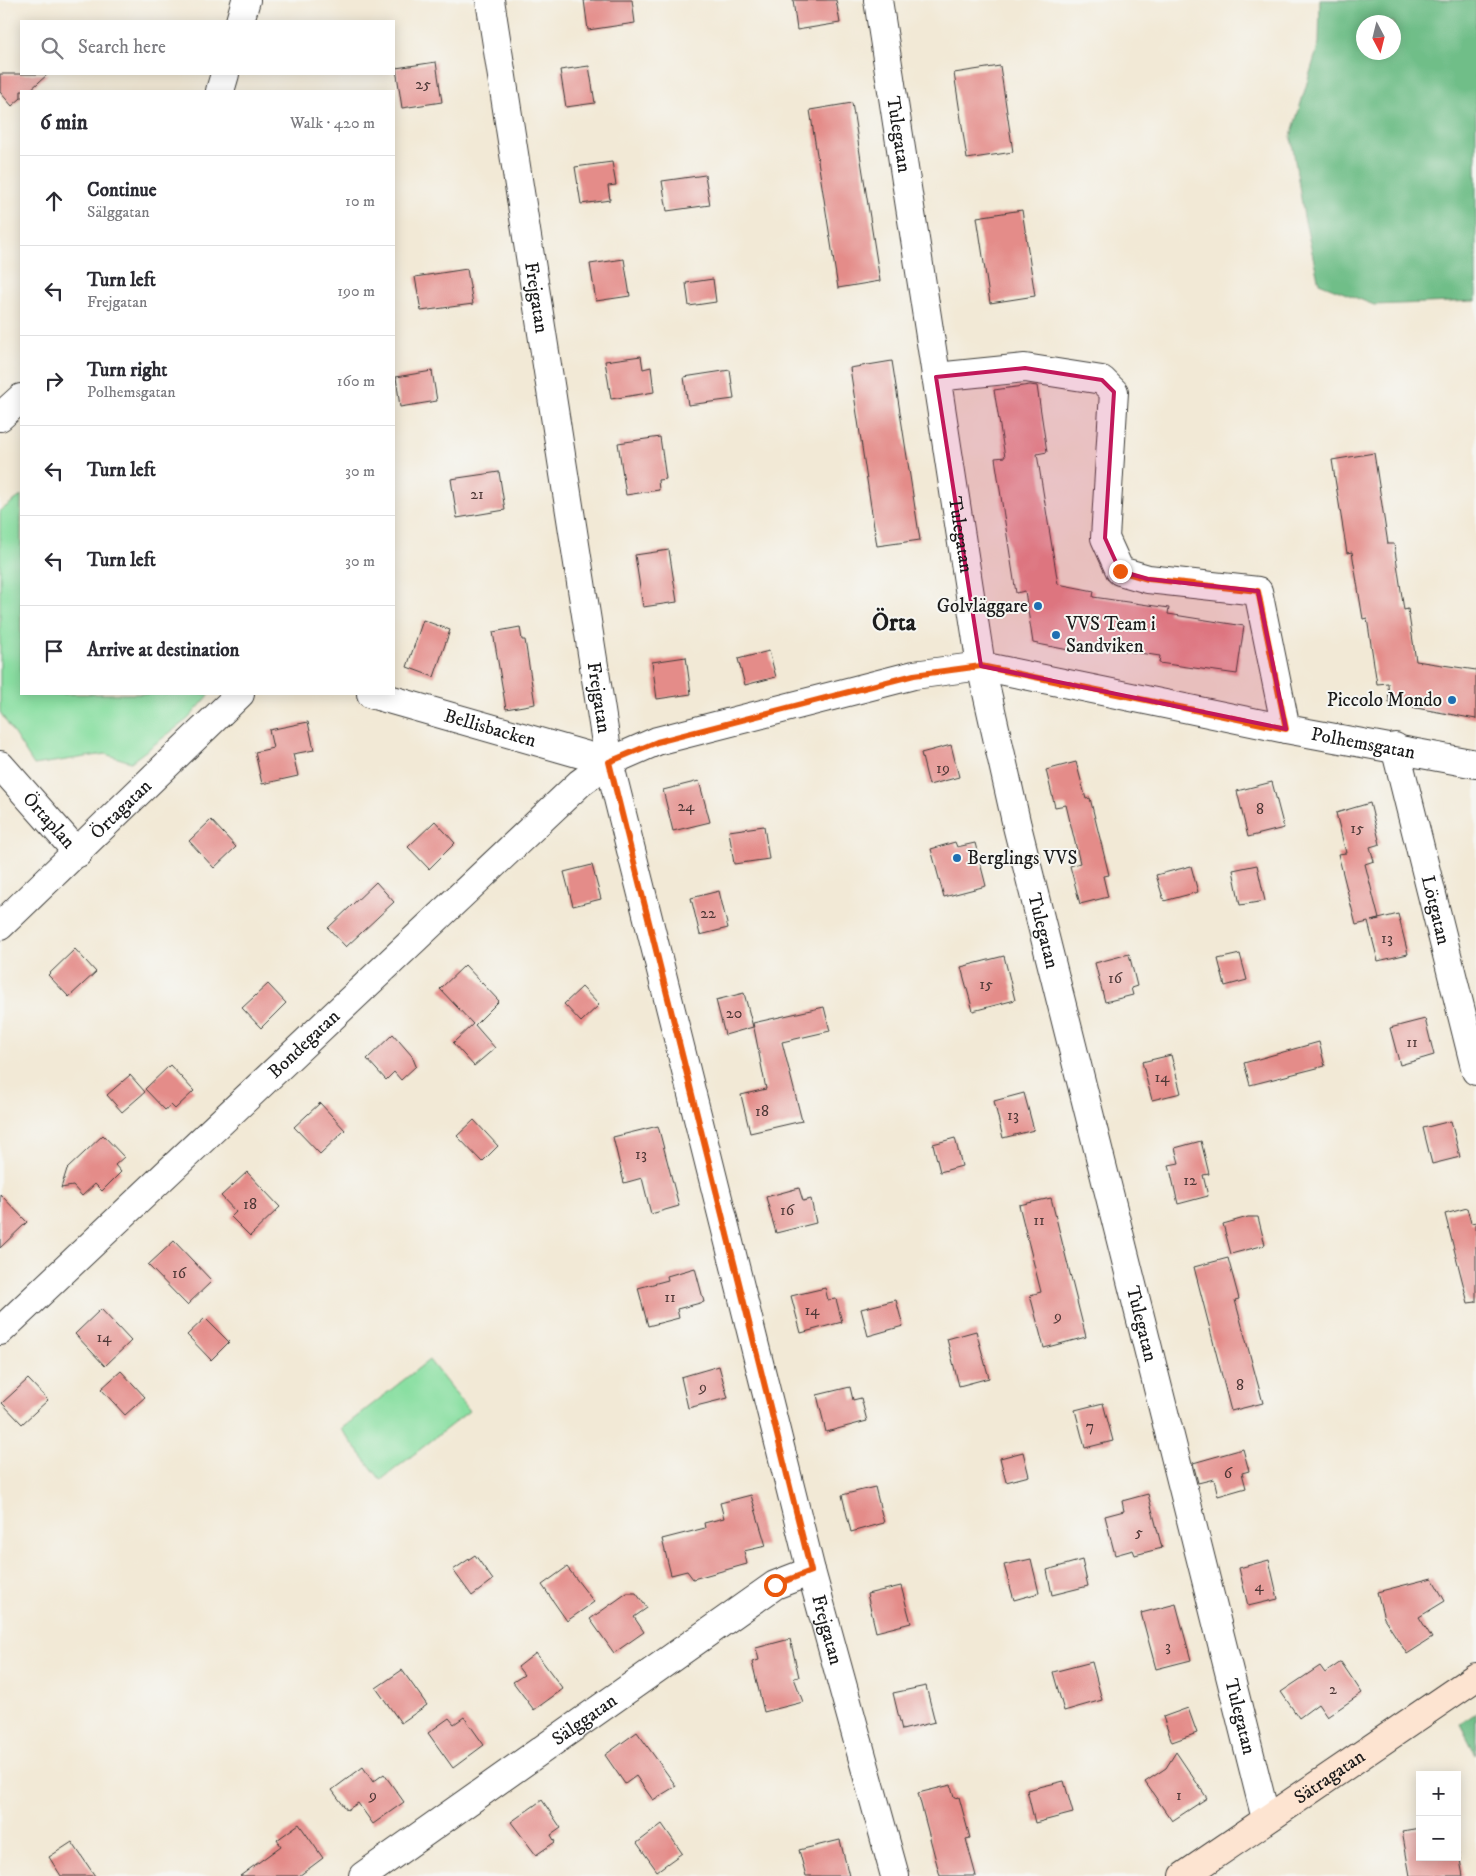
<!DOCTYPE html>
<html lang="en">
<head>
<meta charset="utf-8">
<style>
	:root { --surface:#fff; --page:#f7f7f7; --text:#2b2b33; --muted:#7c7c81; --line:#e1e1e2 }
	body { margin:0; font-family:"IM FELL DW Pica",serif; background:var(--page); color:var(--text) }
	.controls { position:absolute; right:15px; bottom:15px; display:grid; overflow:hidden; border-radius:0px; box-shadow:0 2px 12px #0003 }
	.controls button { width:45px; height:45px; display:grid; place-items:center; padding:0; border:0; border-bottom:1px solid var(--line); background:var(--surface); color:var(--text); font:25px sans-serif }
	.compass { position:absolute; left:1356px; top:15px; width:45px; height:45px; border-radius:50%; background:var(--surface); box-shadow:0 2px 12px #0003; rotate:173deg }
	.stop { position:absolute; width:15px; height:15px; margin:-11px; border:4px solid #ea580c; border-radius:50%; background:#fff }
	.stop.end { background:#ea580c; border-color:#fff; box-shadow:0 1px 5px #0008 }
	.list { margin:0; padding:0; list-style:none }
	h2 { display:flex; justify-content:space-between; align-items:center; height:65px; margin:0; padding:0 20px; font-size:21px }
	h2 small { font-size:16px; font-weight:400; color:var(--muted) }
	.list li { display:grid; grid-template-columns:32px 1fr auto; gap:15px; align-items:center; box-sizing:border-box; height:90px; padding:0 20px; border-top:1px solid var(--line) }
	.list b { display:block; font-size:19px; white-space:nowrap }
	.list p { margin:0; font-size:16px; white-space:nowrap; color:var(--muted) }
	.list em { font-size:16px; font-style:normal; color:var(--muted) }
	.icon { flex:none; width:28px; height:28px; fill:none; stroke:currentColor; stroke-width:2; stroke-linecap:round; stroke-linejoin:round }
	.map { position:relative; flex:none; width:1476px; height:1876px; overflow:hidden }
	.search { position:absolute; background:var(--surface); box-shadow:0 2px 12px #0003; left:20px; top:20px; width:375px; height:55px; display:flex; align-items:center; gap:12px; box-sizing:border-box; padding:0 18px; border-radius:0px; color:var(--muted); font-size:19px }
	.panel { position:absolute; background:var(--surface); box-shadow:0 2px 12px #0003; left:20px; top:90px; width:375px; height:605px; border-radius:0px }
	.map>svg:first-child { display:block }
	.green { fill:#8adfa2; stroke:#537e5f }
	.forest { fill:#6fbe88; stroke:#466d52; fill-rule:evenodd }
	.building { fill:#e48c89 }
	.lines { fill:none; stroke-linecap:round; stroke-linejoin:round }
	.street-casing { stroke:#3c3b38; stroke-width:30 }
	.secondary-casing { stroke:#3c3b38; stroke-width:30 }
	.street { stroke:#fff; stroke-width:28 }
	.secondary { stroke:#fde4d1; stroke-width:28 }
	.route { stroke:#ea580c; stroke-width:6 }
	.marked { fill:#c2185b; fill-opacity:0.2; stroke:#c2185b; stroke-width:4; stroke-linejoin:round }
	.poi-dot { fill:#1f6fb2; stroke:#f6f6f2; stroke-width:2 }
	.labels { text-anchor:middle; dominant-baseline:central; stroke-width:4; stroke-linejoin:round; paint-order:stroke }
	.number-label { font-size:16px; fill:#4e3837 }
	.street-label { font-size:19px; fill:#1c1c1c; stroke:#f6f6f2 }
	.poi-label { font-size:19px; fill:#1c1c1c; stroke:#f6f6f2; text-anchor:end }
	.district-label { font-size:24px; font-weight:bold; fill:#1c1c1c; stroke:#f6f6f2 }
</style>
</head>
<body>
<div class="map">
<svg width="1476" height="1876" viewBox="0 0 1476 1876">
	<rect width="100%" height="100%" fill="#f6f6f2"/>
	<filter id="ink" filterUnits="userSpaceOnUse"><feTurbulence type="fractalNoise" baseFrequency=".02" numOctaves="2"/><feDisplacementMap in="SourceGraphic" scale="10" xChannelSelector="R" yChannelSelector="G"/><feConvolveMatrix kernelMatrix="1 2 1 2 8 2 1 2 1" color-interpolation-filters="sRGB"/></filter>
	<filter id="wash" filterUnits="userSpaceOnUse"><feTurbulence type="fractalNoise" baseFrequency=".0096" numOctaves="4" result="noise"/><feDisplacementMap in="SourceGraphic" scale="20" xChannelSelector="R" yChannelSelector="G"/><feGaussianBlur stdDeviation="1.12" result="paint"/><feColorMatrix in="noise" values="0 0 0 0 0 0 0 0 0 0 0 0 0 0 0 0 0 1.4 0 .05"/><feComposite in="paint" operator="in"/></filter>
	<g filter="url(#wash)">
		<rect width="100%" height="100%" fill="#f2e9d6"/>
		<g class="green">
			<polygon points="21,496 21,694 210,694 188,719 131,762 105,754 34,765 0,712 0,511"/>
			<polygon points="429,1360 469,1411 381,1480 341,1429"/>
		</g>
		<g class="forest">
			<path d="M1320,0H1476V301L1374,305L1319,283L1304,217L1291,136L1319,43ZM1364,22H1394V52H1364Z"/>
			<polygon points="1476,1713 1476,1755 1460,1724"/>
		</g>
		<g id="blocks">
			<g class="building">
				<polygon points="584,0 632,0 635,23 588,30"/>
				<polygon points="793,0 836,0 840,23 797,30"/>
				<polygon points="436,62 442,102 402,108 396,68"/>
				<polygon points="589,66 595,103 566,107 560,70"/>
				<polygon points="1000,66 1013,152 967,159 954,73"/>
				<polygon points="0,74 48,74 29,91 21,91 21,98 12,106 0,92"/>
				<polygon points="852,103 880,281 838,288 810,110"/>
				<polygon points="612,162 616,185 608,186 610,200 581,204 575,167"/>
				<polygon points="705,175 710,205 667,211 662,181"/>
				<polygon points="1022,210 1035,296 990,303 977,217"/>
				<polygon points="624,259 630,296 596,301 590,264"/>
				<polygon points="467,269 473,304 421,311 415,277"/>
				<polygon points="713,279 716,302 689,306 686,283"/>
				<polygon points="641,356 643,369 651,367 654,392 611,399 605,361"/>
				<polygon points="892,361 920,540 877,546 850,368"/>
				<polygon points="730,370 734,399 688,405 684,377"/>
				<polygon points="432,371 437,401 400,407 396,377"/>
				<polygon points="1030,385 1037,386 1047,452 1037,454 1058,584 1094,591 1093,597 1169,608 1168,614 1244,626 1237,674 1159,663 1160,656 1085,645 1084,653 1033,643 1025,591 1016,593 995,458 1005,457 994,390"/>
				<polygon points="660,437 666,479 658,480 659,490 626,495 618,443"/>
				<polygon points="1374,453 1388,544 1394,544 1404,610 1408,609 1416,661 1476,670 1476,719 1389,703 1388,683 1377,684 1367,618 1363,619 1352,552 1347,553 1332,460"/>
				<polygon points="499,472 505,510 457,518 451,479"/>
				<polygon points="669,550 677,602 643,607 635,555"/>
				<polygon points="423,620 450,630 434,677 407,667"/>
				<polygon points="520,627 522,640 525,640 535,704 506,709 493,632"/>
				<polygon points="769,651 776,677 745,685 738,659"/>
				<polygon points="686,657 691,694 657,699 652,662"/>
				<polygon points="308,722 314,750 293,754 298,776 262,784 255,752 273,748 269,730"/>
				<polygon points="951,745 959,777 929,785 921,753"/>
				<polygon points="1076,762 1086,799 1090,798 1109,875 1103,876 1108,897 1080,904 1070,866 1080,863 1066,805 1055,807 1046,770"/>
				<polygon points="699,781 710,822 673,831 663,790"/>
				<polygon points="1272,782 1284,828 1248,837 1237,791"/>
				<polygon points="1370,803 1380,844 1370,847 1374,861 1365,864 1379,919 1371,921 1398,914 1408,954 1378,961 1368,922 1356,925 1338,854 1346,853 1336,813"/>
				<polygon points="211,820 236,847 214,868 189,841"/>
				<polygon points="435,821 455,843 429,869 408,847"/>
				<polygon points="764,826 769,859 734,864 729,831"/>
				<polygon points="955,842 957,847 975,843 986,886 944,897 931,849"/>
				<polygon points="592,865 601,899 573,906 564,872"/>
				<polygon points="1257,865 1265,901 1240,905 1233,870"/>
				<polygon points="1191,866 1198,892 1164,901 1156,875"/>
				<polygon points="376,882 394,902 346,947 328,928"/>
				<polygon points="719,891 728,928 700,935 691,898"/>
				<polygon points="75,949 96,972 69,997 48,975"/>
				<polygon points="1129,954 1137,986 1131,988 1133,995 1105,1002 1095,963"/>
				<polygon points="1240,954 1247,980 1225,986 1218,959"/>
				<polygon points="1004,956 1015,1000 973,1011 961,967"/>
				<polygon points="465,965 499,1001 475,1025 495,1048 474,1066 453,1043 473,1024 440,989"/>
				<polygon points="268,984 286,1003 261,1028 242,1008"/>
				<polygon points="582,987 599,1005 581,1022 564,1004"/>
				<polygon points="744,993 753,1027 725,1035 716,1000"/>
				<polygon points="824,1007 830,1031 782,1042 802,1121 750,1133 741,1095 766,1089 753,1023"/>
				<polygon points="1425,1019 1434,1055 1400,1065 1390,1028"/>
				<polygon points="393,1034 412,1056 416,1066 401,1080 394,1072 386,1080 367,1059"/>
				<polygon points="1319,1042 1325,1066 1250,1085 1244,1063"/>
				<polygon points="1171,1055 1181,1093 1152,1100 1142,1062"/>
				<polygon points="170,1065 194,1091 175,1109 171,1105 165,1110 145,1089"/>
				<polygon points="130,1075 145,1092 122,1112 107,1095"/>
				<polygon points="1024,1093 1034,1130 1003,1138 994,1101"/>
				<polygon points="320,1103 345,1130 320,1154 294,1127"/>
				<polygon points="474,1120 498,1146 482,1162 457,1136"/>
				<polygon points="1451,1121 1460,1157 1432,1164 1423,1128"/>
				<polygon points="658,1126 679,1206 651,1214 642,1178 624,1183 613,1137"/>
				<polygon points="103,1135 124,1157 115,1165 121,1172 102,1191 95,1184 82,1196 73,1186 61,1188 67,1169"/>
				<polygon points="955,1138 962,1166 940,1172 933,1144"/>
				<polygon points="1201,1141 1209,1174 1203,1175 1208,1196 1178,1204 1169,1165 1179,1163 1175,1148"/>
				<polygon points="247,1172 280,1207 250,1236 231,1217 236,1212 221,1196"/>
				<polygon points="799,1188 803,1201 811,1199 816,1223 776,1233 766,1197"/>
				<polygon points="0,1194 27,1222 0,1248"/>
				<polygon points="1051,1198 1086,1337 1044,1348 1030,1295 1041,1292 1019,1205"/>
				<polygon points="1467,1208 1471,1223 1476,1222 1476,1302 1468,1303 1445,1214"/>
				<polygon points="1248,1217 1258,1217 1265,1245 1231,1254 1223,1224"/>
				<polygon points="174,1241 212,1281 187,1305 148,1265"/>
				<polygon points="1228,1258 1239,1299 1235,1300 1263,1403 1231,1411 1194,1267"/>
				<polygon points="695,1268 704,1302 677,1309 679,1318 648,1326 638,1288 668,1280 667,1276"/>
				<polygon points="825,1288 828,1300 836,1299 842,1322 801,1333 791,1296"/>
				<polygon points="896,1300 903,1326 868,1336 861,1309"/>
				<polygon points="101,1309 131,1341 105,1366 75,1334"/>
				<polygon points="205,1318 229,1342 211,1360 187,1335"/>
				<polygon points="976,1331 989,1378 959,1386 947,1339"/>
				<polygon points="719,1366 728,1398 688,1408 681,1377"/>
				<polygon points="121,1371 145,1397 125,1415 101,1389"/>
				<polygon points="28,1379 48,1400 22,1424 2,1403"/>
				<polygon points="850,1387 853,1400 861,1398 867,1421 826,1432 817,1395"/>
				<polygon points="1103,1403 1113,1441 1085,1448 1075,1410"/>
				<polygon points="1243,1449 1249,1471 1242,1473 1246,1488 1218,1496 1214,1479 1198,1483 1193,1463"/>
				<polygon points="1023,1452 1029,1476 1006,1482 1000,1458"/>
				<polygon points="875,1487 884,1523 851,1532 842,1495"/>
				<polygon points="1148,1494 1162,1548 1135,1555 1133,1550 1115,1555 1105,1516 1124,1511 1122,1501"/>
				<polygon points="751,1495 766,1546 744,1551 747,1564 693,1579 687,1571 671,1575 662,1539 705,1528 704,1523 724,1518 720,1503"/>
				<polygon points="475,1555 493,1580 472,1596 453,1570"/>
				<polygon points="1031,1559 1039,1593 1014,1600 1004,1565"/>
				<polygon points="1082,1560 1088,1586 1052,1595 1047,1570"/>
				<polygon points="1269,1560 1278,1599 1248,1606 1239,1568"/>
				<polygon points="567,1567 594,1602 567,1621 542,1585"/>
				<polygon points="1432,1578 1445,1601 1419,1617 1432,1638 1407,1654 1384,1618 1377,1592"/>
				<polygon points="901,1586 911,1623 876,1632 867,1594"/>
				<polygon points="627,1593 636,1593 647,1608 634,1617 644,1632 614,1653 590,1619"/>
				<polygon points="1176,1604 1191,1660 1156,1669 1141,1613"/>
				<polygon points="790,1639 799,1677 794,1678 803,1702 764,1712 752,1662 759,1660 756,1648"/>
				<polygon points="536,1653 563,1689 534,1710 513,1682 524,1675 518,1667"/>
				<polygon points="1092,1662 1102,1700 1064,1711 1053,1672"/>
				<polygon points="1341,1662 1362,1693 1327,1717 1318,1704 1299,1718 1281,1692 1320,1666 1325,1673"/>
				<polygon points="402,1670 427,1705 401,1723 376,1688"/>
				<polygon points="926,1686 935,1722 902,1730 893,1693"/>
				<polygon points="1188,1708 1197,1733 1172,1742 1163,1717"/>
				<polygon points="464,1717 484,1745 453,1768 428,1733 449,1718 454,1724"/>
				<polygon points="637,1732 676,1786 653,1800 636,1776 625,1784 605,1755"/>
				<polygon points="1176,1752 1207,1798 1172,1821 1145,1782 1166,1768"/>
				<polygon points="363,1767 373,1782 384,1774 404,1802 373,1824 358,1803 347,1810 332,1790"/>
				<polygon points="1064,1781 1073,1813 1035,1823 1027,1790"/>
				<polygon points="951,1785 954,1798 959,1797 970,1838 966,1839 976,1876 940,1876 918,1793"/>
				<polygon points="542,1800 561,1828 551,1835 555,1842 536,1855 511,1822"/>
				<polygon points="299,1824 323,1858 299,1876 240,1876 281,1846 277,1840"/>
				<polygon points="662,1824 682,1853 657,1871 637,1843"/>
				<polygon points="1420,1828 1420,1857 1457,1857 1457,1844 1463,1876 1410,1876 1402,1831"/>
				<polygon points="840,1840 849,1876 806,1876 799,1850"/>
				<polygon points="72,1842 95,1876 61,1876 49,1857"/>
			</g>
		</g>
	</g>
	<g filter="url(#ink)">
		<use href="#blocks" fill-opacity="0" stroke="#3c3b38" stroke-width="1"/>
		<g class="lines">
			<defs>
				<g id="street">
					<path id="s1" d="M490,0L609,762L811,1571L895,1876"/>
					<path id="s2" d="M878,0L981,666L1017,826L1266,1819"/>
					<polyline points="240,21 246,0"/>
					<polyline points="220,91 225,74"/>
					<polyline points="936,377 1025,368 1102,380 1114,392 1105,538 1120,571 1148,579 1258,591 1286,729"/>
					<polyline points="0,417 21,398"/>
					<path id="s3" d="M371,694L609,762"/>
					<path id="s4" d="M1395,747L1476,1071"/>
					<path id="s5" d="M0,765L78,853"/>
					<path id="s6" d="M0,926L240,694"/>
					<path id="s7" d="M0,1331L580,783L609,762L657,741L914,675L981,666L1286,729L1476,764"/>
					<path id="s8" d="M363,1876L775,1585L811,1571"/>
				</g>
				<g id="secondary">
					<path id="s9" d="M1184,1876L1476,1677"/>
				</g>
			</defs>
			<use href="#street" class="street-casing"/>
			<use href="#secondary" class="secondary-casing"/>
			<use href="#street" class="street"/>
			<use href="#secondary" class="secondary"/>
		</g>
	</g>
	<g class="lines" filter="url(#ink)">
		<polyline class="route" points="775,1585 811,1571 609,762 657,742 914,675 981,666 1286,729 1258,591 1148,579 1120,571"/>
	</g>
	<path class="marked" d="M1025,368L1102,380L1114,392L1105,538L1120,571L1148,579L1258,591L1286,729L981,666L936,377Z"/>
	<g class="poi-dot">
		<circle cx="1038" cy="606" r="5"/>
		<circle cx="1056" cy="635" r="5"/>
		<circle cx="1452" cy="700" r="5"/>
		<circle cx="957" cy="858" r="5"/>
	</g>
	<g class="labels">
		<g class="number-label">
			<text x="423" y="84">25</text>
			<text x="477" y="494">21</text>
			<text x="943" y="768">19</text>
			<text x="686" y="806">24</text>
			<text x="1260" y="809">8</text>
			<text x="1357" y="828">15</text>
			<text x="708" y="913">22</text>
			<text x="1387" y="938">13</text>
			<text x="1115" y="978">16</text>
			<text x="986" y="984">15</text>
			<text x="734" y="1013">20</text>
			<text x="1412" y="1042">11</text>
			<text x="1162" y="1077">14</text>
			<text x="762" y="1111">18</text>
			<text x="1013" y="1115">13</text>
			<text x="641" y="1154">13</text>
			<text x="1190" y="1180">12</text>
			<text x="250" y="1204">18</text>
			<text x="787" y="1210">16</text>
			<text x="1039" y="1220">11</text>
			<text x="179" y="1273">16</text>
			<text x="670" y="1297">11</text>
			<text x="812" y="1310">14</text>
			<text x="1058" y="1316">9</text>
			<text x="104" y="1337">14</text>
			<text x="1240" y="1385">8</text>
			<text x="703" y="1387">9</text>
			<text x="1090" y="1426">7</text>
			<text x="1228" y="1473">6</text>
			<text x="1139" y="1532">5</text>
			<text x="1259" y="1586">4</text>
			<text x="1168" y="1646">3</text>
			<text x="1333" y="1689">2</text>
			<text x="373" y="1795">9</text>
			<text x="1179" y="1795">1</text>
		</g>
		<g class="street-label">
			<text stroke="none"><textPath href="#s2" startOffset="136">Tulegatan</textPath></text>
			<text stroke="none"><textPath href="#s1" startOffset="301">Frejgatan</textPath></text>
			<text stroke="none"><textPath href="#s2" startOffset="541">Tulegatan</textPath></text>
			<text stroke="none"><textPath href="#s1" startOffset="706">Frejgatan</textPath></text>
			<text stroke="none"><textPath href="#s3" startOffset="124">Bellisbacken</textPath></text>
			<text stroke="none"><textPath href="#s7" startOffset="1609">Polhemsgatan</textPath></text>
			<text stroke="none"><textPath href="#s6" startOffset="168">Örtagatan</textPath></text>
			<text stroke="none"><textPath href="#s5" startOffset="74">Örtaplan</textPath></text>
			<text stroke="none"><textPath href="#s4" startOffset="168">Lötgatan</textPath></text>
			<text stroke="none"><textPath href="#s2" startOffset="946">Tulegatan</textPath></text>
			<text stroke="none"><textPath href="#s7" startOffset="418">Bondegatan</textPath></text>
			<text stroke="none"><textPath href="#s2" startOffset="1351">Tulegatan</textPath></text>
			<text stroke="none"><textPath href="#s1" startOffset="1666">Frejgatan</textPath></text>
			<text stroke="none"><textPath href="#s2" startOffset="1756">Tulegatan</textPath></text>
			<text stroke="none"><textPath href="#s8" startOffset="271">Sälggatan</textPath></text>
			<text stroke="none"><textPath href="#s9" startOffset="176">Sätragatan</textPath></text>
		</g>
		<g class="poi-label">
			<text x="1028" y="606">Golvläggare</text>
			<text x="1066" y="624" text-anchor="start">VVS Team i<tspan x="1066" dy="22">Sandviken</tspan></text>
			<text x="1442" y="700">Piccolo Mondo</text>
			<text x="967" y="858" text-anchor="start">Berglings VVS</text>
		</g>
		<g class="district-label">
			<text x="894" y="623">Örta</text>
		</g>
	</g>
</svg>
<div class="controls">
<button>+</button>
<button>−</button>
</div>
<svg class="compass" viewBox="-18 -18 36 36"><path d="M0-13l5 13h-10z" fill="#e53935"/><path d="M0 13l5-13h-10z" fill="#7c7c81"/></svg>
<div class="stop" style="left:775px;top:1585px"></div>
<div class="stop end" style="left:1120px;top:571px"></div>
<div class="search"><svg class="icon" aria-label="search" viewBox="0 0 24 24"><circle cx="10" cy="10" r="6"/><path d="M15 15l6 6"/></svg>Search here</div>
<section class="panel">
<h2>6 min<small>Walk · 420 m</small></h2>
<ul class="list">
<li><svg class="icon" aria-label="ahead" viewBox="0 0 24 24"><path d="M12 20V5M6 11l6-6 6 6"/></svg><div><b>Continue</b><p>Sälggatan</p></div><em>10 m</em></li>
<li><svg class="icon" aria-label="left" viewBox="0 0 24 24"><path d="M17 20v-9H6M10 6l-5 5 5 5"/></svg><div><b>Turn left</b><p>Frejgatan</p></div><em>190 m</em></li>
<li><svg class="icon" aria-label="right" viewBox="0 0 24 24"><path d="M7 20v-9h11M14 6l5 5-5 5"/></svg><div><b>Turn right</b><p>Polhemsgatan</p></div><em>160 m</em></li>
<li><svg class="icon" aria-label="left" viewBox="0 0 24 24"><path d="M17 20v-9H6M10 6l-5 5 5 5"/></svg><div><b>Turn left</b></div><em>30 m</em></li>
<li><svg class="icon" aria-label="left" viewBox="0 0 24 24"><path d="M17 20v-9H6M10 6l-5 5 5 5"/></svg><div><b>Turn left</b></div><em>30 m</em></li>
<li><svg class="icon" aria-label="arrive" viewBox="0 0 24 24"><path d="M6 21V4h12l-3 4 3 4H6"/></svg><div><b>Arrive at destination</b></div></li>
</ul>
</section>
</div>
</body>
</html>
